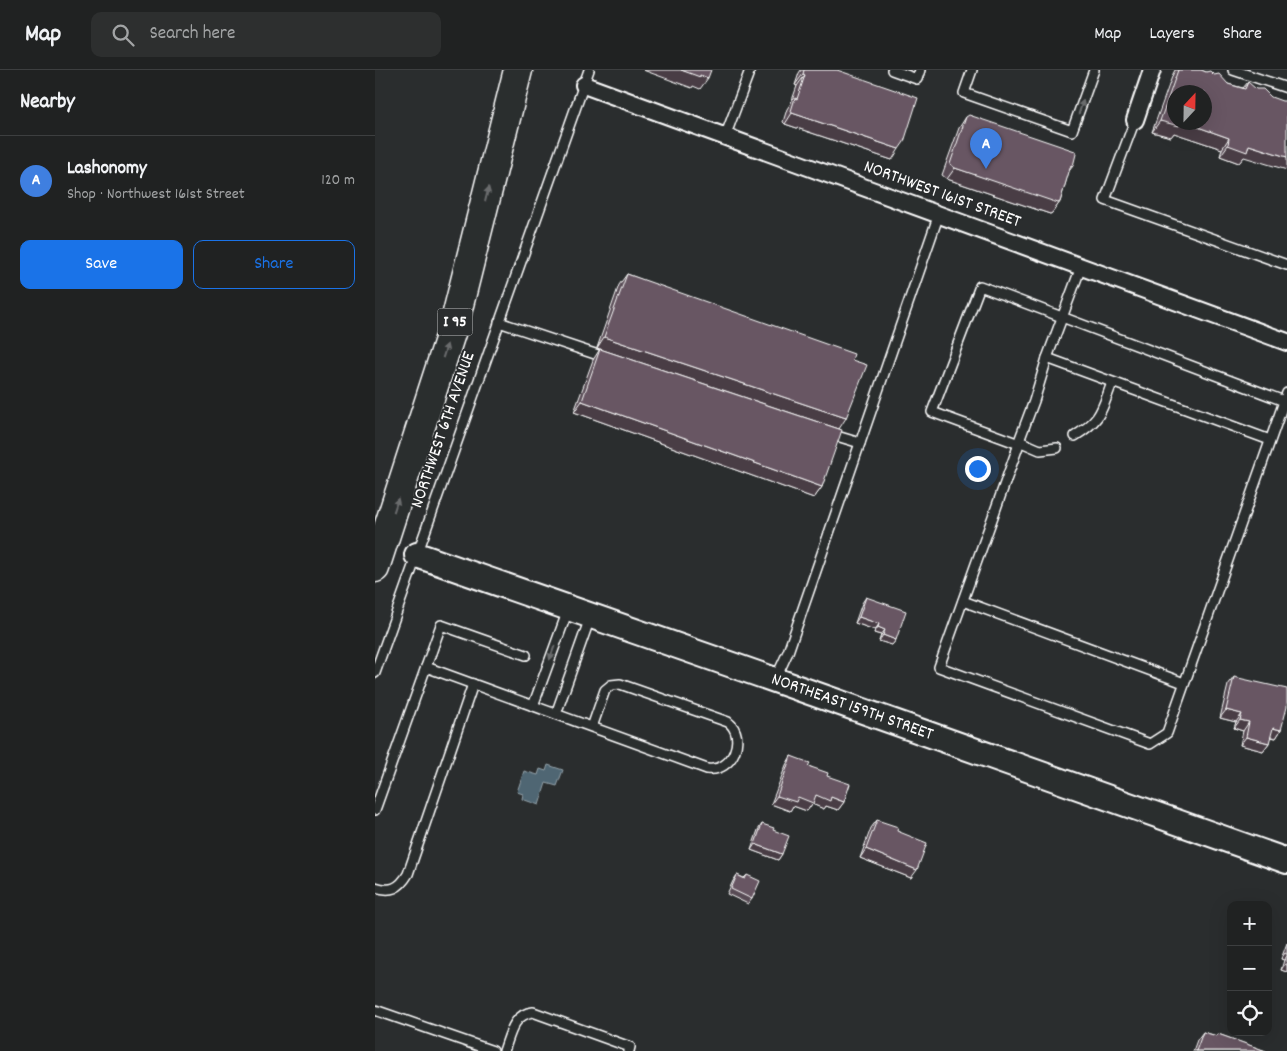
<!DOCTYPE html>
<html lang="en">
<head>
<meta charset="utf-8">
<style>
	:root { --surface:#202222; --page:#2d2f2f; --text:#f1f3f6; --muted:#a2a4a5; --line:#3d3f40; --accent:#1a73e8 }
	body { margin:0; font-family:Dekko,sans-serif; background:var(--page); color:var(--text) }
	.controls { position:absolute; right:15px; bottom:15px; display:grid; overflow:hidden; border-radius:10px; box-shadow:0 5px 20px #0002 }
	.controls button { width:45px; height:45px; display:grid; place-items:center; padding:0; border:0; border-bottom:1px solid var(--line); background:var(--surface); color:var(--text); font:25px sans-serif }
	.compass { position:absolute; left:792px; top:15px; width:45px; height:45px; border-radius:50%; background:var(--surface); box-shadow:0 5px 20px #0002; rotate:22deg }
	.you { position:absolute; left:602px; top:398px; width:18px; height:18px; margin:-12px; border:4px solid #fff; border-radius:50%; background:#1a73e8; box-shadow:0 0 0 8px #1a73e833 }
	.badge { display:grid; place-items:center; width:32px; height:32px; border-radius:50%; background:var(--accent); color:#fff; font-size:16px; font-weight:700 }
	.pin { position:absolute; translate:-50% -41px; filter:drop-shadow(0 1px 2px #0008) }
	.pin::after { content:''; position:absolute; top:26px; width:18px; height:15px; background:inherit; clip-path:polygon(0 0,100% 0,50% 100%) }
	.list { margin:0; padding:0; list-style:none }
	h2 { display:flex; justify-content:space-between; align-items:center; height:65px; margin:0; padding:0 20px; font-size:21px }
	h2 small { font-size:16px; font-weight:400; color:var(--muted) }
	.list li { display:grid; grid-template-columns:32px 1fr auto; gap:15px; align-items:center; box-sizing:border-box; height:90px; padding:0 20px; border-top:1px solid var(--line) }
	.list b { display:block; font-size:19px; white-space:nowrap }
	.list p { margin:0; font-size:16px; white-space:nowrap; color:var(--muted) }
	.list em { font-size:16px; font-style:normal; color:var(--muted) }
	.actions { display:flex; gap:10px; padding:15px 20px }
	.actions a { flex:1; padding:11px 0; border:1px solid var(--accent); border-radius:10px; text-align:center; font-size:18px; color:var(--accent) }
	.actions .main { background:var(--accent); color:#fff }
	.icon { flex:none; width:28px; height:28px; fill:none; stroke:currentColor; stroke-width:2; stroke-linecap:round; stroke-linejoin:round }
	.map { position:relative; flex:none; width:912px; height:981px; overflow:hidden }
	header { display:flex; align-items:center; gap:30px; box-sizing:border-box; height:70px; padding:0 25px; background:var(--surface); border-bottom:1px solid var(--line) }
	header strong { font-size:24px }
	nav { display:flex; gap:28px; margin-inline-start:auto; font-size:18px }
	.search { width:350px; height:45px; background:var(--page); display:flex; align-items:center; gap:12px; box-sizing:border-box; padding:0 18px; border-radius:10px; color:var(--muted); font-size:19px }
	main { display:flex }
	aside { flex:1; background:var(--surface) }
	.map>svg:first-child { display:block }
	.water { fill:#4f6673; stroke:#95a3ab }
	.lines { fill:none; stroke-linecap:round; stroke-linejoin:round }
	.lane-casing { stroke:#fff; stroke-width:12 }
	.street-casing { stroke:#fff; stroke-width:20 }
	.secondary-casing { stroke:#fff; stroke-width:28 }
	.highway-casing { stroke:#fff; stroke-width:31 }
	.lane { stroke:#2a2d2e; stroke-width:9 }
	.street { stroke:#2a2d2e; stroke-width:16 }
	.secondary { stroke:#2a2d2e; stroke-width:24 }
	.highway { stroke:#2a2d2e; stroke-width:28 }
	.wall { fill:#594b55; stroke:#fff }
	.shaded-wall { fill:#483d45; stroke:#fff }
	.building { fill:#675763; stroke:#fff }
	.oneway { fill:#6a6c6d }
	.labels { text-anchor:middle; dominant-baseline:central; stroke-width:4; stroke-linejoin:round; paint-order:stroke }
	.shield { fill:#2a2d2e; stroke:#bfc0c0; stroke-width:1 }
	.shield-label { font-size:16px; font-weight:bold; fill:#fff }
	.street-label { font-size:18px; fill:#fff; stroke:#2a2d2e }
</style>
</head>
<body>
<header>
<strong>Map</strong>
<div class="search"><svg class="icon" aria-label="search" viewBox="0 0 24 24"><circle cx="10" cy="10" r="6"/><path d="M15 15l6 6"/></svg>Search here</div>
<nav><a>Map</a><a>Layers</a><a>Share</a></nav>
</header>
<main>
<aside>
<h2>Nearby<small></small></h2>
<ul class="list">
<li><span class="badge" style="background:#3f7fe0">A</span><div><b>Lashonomy</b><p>Shop · Northwest 161st Street</p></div><em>120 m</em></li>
</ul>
<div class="actions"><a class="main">Save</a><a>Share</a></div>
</aside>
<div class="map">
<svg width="912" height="981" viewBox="0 0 912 981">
	<rect width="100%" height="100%" fill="#2a2d2e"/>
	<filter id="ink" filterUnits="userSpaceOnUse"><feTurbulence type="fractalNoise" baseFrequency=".02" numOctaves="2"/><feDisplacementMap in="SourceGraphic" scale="10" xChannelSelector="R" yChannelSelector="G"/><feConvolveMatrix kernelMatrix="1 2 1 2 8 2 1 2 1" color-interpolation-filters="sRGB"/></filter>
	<g filter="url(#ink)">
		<polygon class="water" points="173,695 188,700 182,716 171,713 164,735 147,729 148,724 142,722 149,701 163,705 165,699 171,701"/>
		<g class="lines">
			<defs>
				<g id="lane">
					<polyline points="517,0 542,9 545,0"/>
					<polyline points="597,0 589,23 697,61 719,0"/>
					<polyline points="858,0 912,18"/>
					<polyline points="760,50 730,130 912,195"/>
					<polyline points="350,67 375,0"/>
					<polyline points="124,252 232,288"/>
					<polyline points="672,288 895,370"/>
					<polyline points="909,331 605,216 557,342 644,374 564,597 775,674 792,663 912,323"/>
					<polyline points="455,364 485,373"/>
					<path d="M700,366C727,349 726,341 737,313"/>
					<polyline points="682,378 665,380 644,371 659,331 672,288 706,197"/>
					<polyline points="588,531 809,613"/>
					<path d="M51,597L332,699C358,703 372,666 353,652L245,614L236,615L230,620L217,657"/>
					<polyline points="0,603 214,0"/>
					<polyline points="401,608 413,582 564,144"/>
					<polyline points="158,636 193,540"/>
					<polyline points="181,644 215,548"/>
					<polyline points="0,740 66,555 151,585"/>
					<path d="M0,817C16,822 24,819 33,804L98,614"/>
					<polyline points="0,940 118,981"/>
					<path d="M129,981C135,965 138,944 158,942L255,977L254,981"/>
				</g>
				<g id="street">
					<polyline points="209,15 912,272"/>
					<polyline points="760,50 777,0"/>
				</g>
				<g id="secondary">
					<path id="s1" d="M42,485L440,624L912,791"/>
				</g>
				<polyline id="highway" points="0,498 80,251 143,0"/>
			</defs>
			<use href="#lane" class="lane-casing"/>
			<use href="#street" class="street-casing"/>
			<use href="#secondary" class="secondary-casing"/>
			<use href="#highway" class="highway-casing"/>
			<use href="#lane" class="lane"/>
			<use href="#street" class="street"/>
			<use href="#secondary" class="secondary"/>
			<use href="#highway" class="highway"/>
		</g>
		<g class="wall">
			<polygon points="426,0 462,0 517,90 410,54 408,52 412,39 416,33 422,16 420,15 424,3"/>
			<polygon points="800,0 826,0 839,5 853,14 868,18 873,12 869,87 864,93 845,86 847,79 799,63 796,67 777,62 798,4"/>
			<polygon points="591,47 698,96 694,101 685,132 677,143 675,144 572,109 567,105 584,58"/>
			<polygon points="252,204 477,290 464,359 447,417 439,428 199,342 218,290 225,279 222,278 244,215"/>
			<polygon points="491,527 521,570 517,575 504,571 506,565 499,563 500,560 480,553 487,533"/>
			<polygon points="859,607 906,660 901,668 895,667 894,673 888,681 865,675 868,661 859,658 861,652 845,648 853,615"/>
			<polygon points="416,686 452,706 469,732 463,740 451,736 449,739 437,734 432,741 418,736 415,741 396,734 411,695"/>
			<polygon points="502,750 536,808 485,788 496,758"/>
			<polygon points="387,754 398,760 407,784 403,790 376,780 383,760"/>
			<polygon points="362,805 369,808 372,805 377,829 373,834 352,824 358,811"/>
			<polygon points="912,873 912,902 906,900 909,890 906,889"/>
			<polygon points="828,962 842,966 843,964 891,981 818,981 822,970"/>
		</g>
		<g class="shaded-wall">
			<polygon points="268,0 306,0 333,8 325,19 318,16 317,18"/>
			<polygon points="428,4 430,5 422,16 420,15"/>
			<polygon points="417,43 524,79 517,90 410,54"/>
			<polygon points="785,51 809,52 854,68 847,79 799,63 796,67 777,62"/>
			<polygon points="853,75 874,75 912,87 912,100 869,87 864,93 845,86"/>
			<polygon points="580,98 685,132 677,143 675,144 572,109"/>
			<polygon points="229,267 471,348 464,359 222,278"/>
			<polygon points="207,331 447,417 439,428 199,342"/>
			<polygon points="484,547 504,554 500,560 480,553"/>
			<polygon points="503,557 510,560 506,565 499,563"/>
			<polygon points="508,565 521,570 517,575 504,571"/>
			<polygon points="851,640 867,644 861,652 845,648"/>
			<polygon points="865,650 874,652 868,661 859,658"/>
			<polygon points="898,658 906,660 901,668 892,666"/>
			<polygon points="871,667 894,673 888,681 865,675"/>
			<polygon points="441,725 456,727 469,732 463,740 451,736 449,739 437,734 432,741 418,736 415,741 396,734 402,726 423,727"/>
			<polygon points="380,774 407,784 403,790 376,780"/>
			<polygon points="491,779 542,800 536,808 485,788"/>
			<polygon points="910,883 912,884 912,886 909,890 906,889"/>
			<polygon points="910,894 912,895 912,902 906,900"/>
		</g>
		<g class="building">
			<polygon points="306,0 336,0 333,8 325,5 325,7"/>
			<polygon points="429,0 462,0 543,28 529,72 524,79 417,43 416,41 420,28 422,29 430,5 428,4"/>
			<polygon points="803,0 826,0 831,2 835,1 839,5 844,4 853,14 870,19 873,12 881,19 888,19 896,27 907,31 912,31 912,87 874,75 872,82 853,75 854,68 809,52 830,52 830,22 800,22 800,52 805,52 804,56 785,51"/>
			<polygon points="594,45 700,81 701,84 698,96 696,95 685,132 683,133 580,98 575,94 591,47"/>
			<polygon points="252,204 479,284 477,290 492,295 471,348 229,267"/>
			<polygon points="225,279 467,360 447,417 207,331"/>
			<polygon points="491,527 531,541 521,570 508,565 510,560 503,557 504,554 484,547"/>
			<polygon points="859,607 912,619 912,637 906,660 898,658 894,673 871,667 874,652 865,650 867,644 851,640"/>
			<polygon points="416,686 435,693 433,696 453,703 452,706 475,714 469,732 456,727 455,731 441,725 438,733 423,727 421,732 402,726"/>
			<polygon points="502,750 523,757 522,761 552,773 542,800 491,779"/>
			<polygon points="387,754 399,758 398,760 414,766 407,784 380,774"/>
			<polygon points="362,805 370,809 372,805 385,811 377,829 356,819"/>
			<polygon points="828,962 842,966 843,964 891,981 821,981"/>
		</g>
		<defs><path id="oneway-solid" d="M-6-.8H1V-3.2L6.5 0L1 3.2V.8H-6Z" transform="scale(1.25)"/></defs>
		<g class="oneway">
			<use href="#oneway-solid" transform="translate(706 37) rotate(-71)"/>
			<use href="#oneway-solid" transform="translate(112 124) rotate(-76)"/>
			<use href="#oneway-solid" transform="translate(70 281) rotate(-72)"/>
			<use href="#oneway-solid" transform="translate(21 435) rotate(-72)"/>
			<use href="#oneway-solid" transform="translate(177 583) rotate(110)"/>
		</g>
	</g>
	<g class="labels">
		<rect class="shield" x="62.5" y="238.5" width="35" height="27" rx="4"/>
		<g class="shield-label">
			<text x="80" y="252">I 95</text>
		</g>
		<g class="street-label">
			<text transform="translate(567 125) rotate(20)">NORTHWEST 161ST STREET</text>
			<text transform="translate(69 360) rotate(-71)">NORTHWEST 6TH AVENUE</text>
			<text stroke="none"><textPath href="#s1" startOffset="461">NORTHEAST 159TH STREET</textPath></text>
		</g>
	</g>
</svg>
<div class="controls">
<button>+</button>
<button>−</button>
<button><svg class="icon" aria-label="locate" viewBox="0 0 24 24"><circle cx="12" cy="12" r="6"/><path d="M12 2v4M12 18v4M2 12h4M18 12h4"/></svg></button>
</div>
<svg class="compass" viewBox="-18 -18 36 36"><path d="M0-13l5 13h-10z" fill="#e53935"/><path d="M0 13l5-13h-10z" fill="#a2a4a5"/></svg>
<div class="you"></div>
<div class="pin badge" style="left:611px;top:99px;background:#3f7fe0">A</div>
</div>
</main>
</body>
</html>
